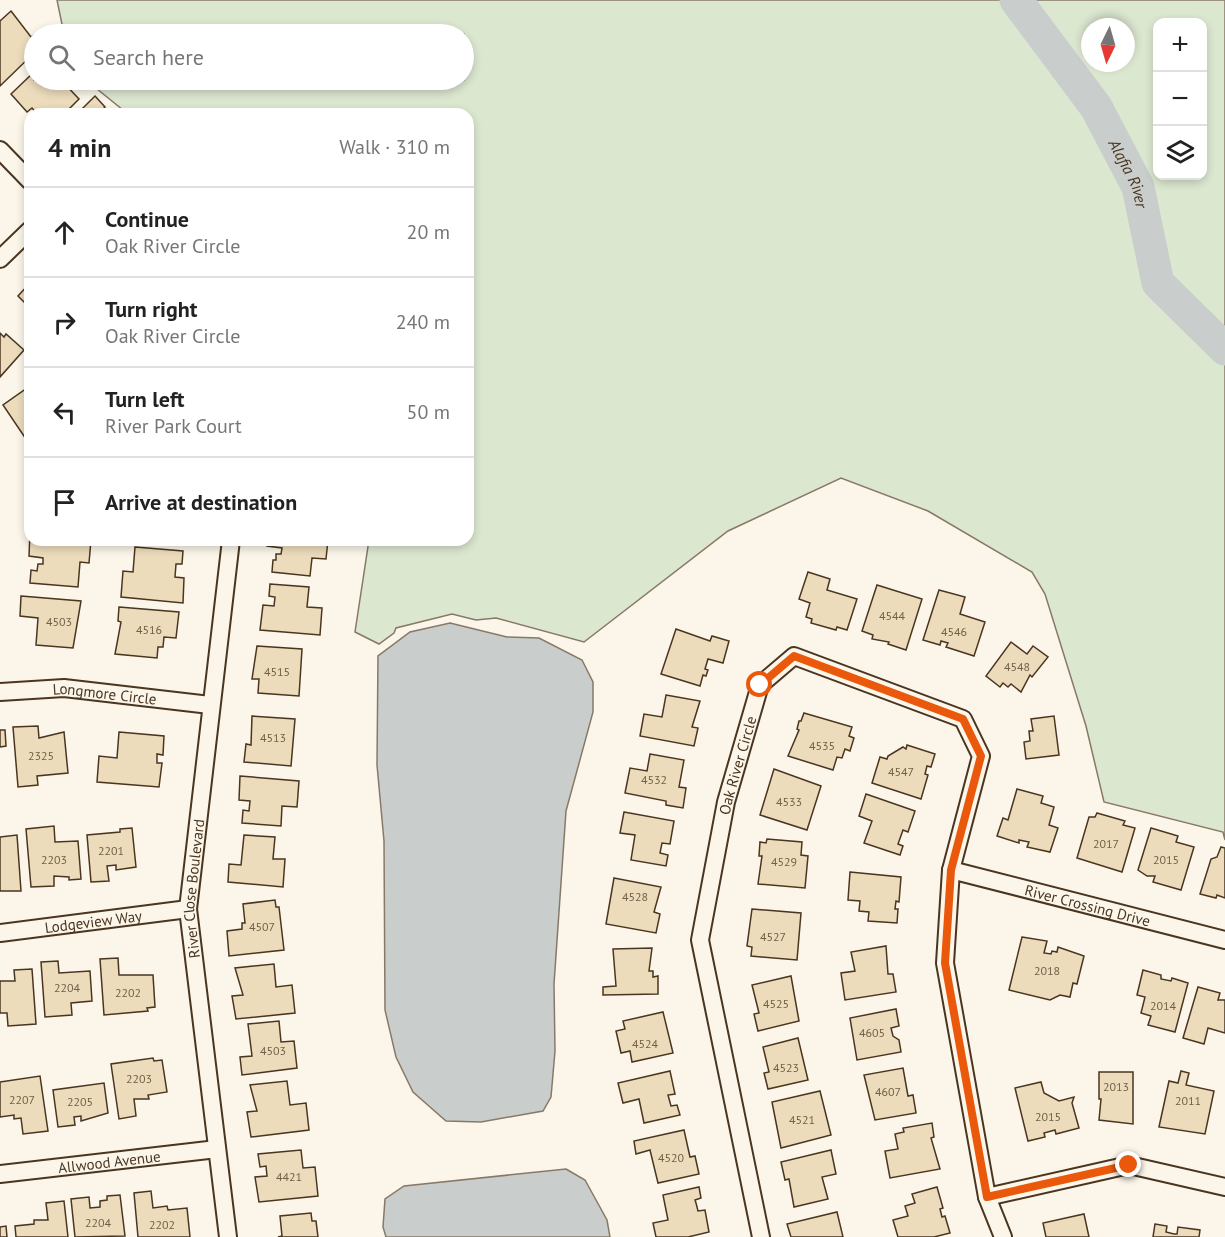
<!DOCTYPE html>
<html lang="en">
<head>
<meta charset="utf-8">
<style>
	:root { --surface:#fff; --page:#f2f2f2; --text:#222; --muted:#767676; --line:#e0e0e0 }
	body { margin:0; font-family:"PT Sans",sans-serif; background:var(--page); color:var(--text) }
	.controls { position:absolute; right:18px; top:18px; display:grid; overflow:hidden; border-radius:12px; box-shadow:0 3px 9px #0003 }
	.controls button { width:54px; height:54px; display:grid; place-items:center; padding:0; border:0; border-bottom:2px solid var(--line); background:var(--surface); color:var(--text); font:30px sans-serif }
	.compass { position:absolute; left:1081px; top:18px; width:54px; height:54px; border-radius:50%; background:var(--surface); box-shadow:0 3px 9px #0003; rotate:185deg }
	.stop { position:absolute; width:18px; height:18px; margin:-14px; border:4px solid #ea580c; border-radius:50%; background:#fff }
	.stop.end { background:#ea580c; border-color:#fff; box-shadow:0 2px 6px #0008 }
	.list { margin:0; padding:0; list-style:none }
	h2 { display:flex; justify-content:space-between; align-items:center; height:78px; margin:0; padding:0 24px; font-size:26px }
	h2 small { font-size:20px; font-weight:400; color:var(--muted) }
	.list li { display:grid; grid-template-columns:39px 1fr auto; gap:18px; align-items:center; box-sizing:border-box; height:90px; padding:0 24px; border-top:2px solid var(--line) }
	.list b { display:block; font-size:22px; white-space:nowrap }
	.list p { margin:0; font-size:20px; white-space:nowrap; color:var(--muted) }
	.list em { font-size:20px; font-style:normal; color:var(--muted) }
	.icon { flex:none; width:33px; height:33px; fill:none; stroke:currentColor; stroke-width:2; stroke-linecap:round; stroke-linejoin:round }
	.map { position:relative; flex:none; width:1225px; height:1237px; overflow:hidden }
	.search { position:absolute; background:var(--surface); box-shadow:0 3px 9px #0003; left:24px; top:24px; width:450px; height:66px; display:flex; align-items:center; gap:15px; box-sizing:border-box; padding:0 21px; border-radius:33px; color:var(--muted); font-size:22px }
	.panel { position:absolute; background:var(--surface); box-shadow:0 3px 9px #0003; left:24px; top:108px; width:450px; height:438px; border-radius:18px }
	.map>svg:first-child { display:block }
	.green { fill:#dce7d0; stroke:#887966; stroke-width:1.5; fill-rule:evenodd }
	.water { fill:#c9cecd; stroke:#887966; stroke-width:1.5 }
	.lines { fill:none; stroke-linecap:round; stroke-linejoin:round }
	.river { stroke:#c9cecd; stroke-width:33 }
	.building { fill:#ecdcbc; stroke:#4a3520; stroke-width:1.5 }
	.minor-casing { stroke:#4a3520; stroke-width:20 }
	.minor { stroke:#fbf6e9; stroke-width:16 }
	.route { stroke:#ea580c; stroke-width:8 }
	.labels { text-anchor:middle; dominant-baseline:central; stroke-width:4.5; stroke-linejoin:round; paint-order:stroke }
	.number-label { font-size:12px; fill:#725f47 }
	.street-label { font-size:15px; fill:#4a3520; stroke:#fbf6e9 }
	.water-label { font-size:16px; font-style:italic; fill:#4a3520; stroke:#fbf6e9 }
</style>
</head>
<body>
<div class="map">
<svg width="1225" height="1237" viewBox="0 0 1225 1237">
	<rect width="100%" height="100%" fill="#fbf6e9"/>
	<path class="green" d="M57,0H1225V840L1223,832L1104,802L1086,726L1045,594L1032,572L928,511L841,478L728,531L584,642L496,618L476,620L452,614L396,628L394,633L379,644L355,632L369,540H468V114H128L86,80H464V34H64ZM1158,22H1202V176H1158ZM1090,27H1126V63H1090Z"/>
	<g class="water">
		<polygon points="450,623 507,637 539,638 582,660 593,682 593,712 566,811 554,984 555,1051 551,1097 543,1111 481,1122 446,1121 413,1092 396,1057 385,1010 384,841 377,765 378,656 410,632"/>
		<polygon points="566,1169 585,1180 607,1220 610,1237 386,1237 383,1227 385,1199 404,1186"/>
	</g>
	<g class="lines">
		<path class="river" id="s1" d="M1016,0L1096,107L1138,187L1158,283L1225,349"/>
	</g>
	<g class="building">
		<polygon points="11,11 31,37 34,35 34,53 0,86 0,21"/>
		<polygon points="34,72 34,80 64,80 62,81 79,99 64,114 37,114 32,108 27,112 11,94"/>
		<polygon points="95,96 105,107 103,109 107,114 77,114"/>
		<polygon points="30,283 30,308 18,296"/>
		<polygon points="0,333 4,337 6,334 24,350 0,377"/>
		<polygon points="30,386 30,445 3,405"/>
		<polygon points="30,532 30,540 91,540 89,563 80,562 78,587 30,583 31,570 37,571 38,564 43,564 43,558 29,556"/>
		<polygon points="268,540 328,540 326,559 312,558 310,576 272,572 273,560 276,560 276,554 281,554 282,548 267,546"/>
		<polygon points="135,547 183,551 182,564 176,564 175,577 184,578 183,603 121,597 123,571 133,572"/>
		<polygon points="808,572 830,579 827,590 857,599 847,630 837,627 836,630 811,623 812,619 806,617 810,603 799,599"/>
		<polygon points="270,584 309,587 307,607 322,608 320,635 260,630 263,605 274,606 275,597 269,596"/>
		<polygon points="877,585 922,599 906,650 888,644 889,642 872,639 873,635 862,631"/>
		<polygon points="939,590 965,597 960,614 985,622 974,656 946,647 948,643 941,641 940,645 923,640"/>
		<polygon points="21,596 81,601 73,648 36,645 38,618 20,616"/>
		<polygon points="119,607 179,612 176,638 164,637 163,647 158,647 157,658 115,654 121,622 118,621"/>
		<polygon points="676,629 710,641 712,636 729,641 723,663 708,659 705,669 708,670 706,676 703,675 700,686 661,674"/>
		<polygon points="1011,642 1027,654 1033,646 1048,657 1032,677 1030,675 1021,692 1011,684 1008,687 1003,683 1000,687 986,676"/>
		<polygon points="257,646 302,649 299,696 258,693 259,679 252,679"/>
		<polygon points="666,695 700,701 692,727 698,728 694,746 640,736 644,714 662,717"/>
		<polygon points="804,713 852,727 849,736 854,738 850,751 845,749 842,758 837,757 833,770 788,756 799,730 797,729 799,721 801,721"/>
		<polygon points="252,716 295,719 291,766 244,762 246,744 251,745"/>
		<polygon points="1054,716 1059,755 1026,759 1024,742 1030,741 1029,731 1033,731 1031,719"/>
		<polygon points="38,726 39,738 64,732 68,773 37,776 38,785 18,787 13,727"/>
		<polygon points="0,730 5,730 6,746 0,747"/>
		<polygon points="119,732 164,736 163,755 157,754 157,763 162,763 159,787 97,782 99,756 117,758"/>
		<polygon points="907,745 935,754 931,767 927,766 925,774 928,775 921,799 872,783 880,757 887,759 888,756 903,747 906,749"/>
		<polygon points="650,754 684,760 679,787 686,788 683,808 666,805 666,801 625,793 630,768 647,771"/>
		<polygon points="774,769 821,786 807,830 760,815"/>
		<polygon points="240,776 299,781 297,807 282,806 281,826 242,823 243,810 249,811 250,801 239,800"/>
		<polygon points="1017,789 1043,796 1041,803 1054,807 1049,825 1058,828 1050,852 1027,847 1029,842 1019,840 1019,843 997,836 1003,818 1008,820"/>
		<polygon points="866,794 915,811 908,832 903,830 898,844 903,846 900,855 864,843 872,821 859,816"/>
		<polygon points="624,812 674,821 670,844 662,843 660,853 668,855 666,866 631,860 635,835 620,833"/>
		<polygon points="1097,813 1125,821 1123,825 1135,828 1122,872 1077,858 1089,817 1095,817"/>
		<polygon points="54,826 55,842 78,841 81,879 69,880 69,877 54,876 54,886 31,887 26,829"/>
		<polygon points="132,828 136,867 116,870 116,865 107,866 109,881 91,882 87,835 120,832 120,829"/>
		<polygon points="1151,828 1178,836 1176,842 1194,847 1181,890 1153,882 1155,876 1147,876 1138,870"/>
		<polygon points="17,835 21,891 0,891 0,837"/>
		<polygon points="244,835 275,837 273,859 285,859 283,887 228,882 229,864 241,865"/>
		<polygon points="767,839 802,842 801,855 808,856 805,888 758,884 762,856 759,856 760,842 766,843"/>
		<polygon points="1221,847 1225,848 1225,898 1217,895 1216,898 1200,894 1211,859 1217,857"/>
		<polygon points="850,872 901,877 899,902 896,901 895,909 898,909 897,923 868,921 869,912 859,911 860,901 848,900"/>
		<polygon points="614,878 661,887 654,912 660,914 656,933 606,924"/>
		<polygon points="275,900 276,907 279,907 284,950 229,956 227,931 242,929 242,923 245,923 243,904"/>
		<polygon points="752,909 801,913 797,960 751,956 752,947 747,946"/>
		<polygon points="1022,937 1047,941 1044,953 1051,954 1052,951 1057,952 1058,947 1084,956 1077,984 1073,983 1070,997 1060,995 1050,1000 1009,990"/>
		<polygon points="886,946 888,974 893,974 896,992 845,1000 841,973 855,971 851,952"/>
		<polygon points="652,948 649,971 653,971 653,977 658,976 658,994 603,995 603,987 616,986 613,949"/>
		<polygon points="118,958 119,975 153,975 155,1007 147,1008 148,1011 104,1015 100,959"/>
		<polygon points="58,961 59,973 90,971 92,1001 71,1003 72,1015 45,1017 41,962"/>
		<polygon points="274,964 276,987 292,985 295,1013 236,1019 232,996 243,995 235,968"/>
		<polygon points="32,969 36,1024 8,1026 7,1013 0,1013 0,981 15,981 14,970"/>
		<polygon points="1143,970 1161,975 1161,979 1171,981 1172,978 1188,983 1175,1032 1148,1025 1151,1016 1141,1013 1145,997 1137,995"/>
		<polygon points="791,976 799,1021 758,1031 754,1014 759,1013 752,985"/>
		<polygon points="1198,987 1220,993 1218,1000 1225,1000 1225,1033 1208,1028 1204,1044 1183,1038"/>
		<polygon points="896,1009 899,1026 891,1028 893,1036 899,1040 901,1052 857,1060 850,1018"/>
		<polygon points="663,1012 673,1053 632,1062 630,1051 621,1053 616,1031 625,1029 623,1021"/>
		<polygon points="279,1021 281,1042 294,1041 297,1068 242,1075 240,1057 252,1056 248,1024"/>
		<polygon points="798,1038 808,1080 768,1089 764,1073 769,1072 763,1047"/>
		<polygon points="153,1058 154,1061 162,1060 167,1092 148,1095 149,1099 134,1099 136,1116 119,1119 111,1064"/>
		<polygon points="903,1068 908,1096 913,1095 916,1113 875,1120 864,1075"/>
		<polygon points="670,1071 675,1094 668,1095 671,1106 677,1105 680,1115 644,1123 639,1099 623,1103 618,1083"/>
		<polygon points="1181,1071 1189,1073 1186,1085 1214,1091 1205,1134 1159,1127 1169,1081 1178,1083"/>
		<polygon points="1099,1072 1133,1072 1133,1124 1099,1120 1101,1099 1099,1099"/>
		<polygon points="40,1076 48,1131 23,1134 21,1118 14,1119 14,1115 0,1117 0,1082"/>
		<polygon points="287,1081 290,1105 306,1103 309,1130 251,1137 247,1112 257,1111 250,1085"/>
		<polygon points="1041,1082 1044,1093 1059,1101 1074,1097 1072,1103 1079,1128 1056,1134 1055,1130 1044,1133 1045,1137 1028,1141 1015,1088"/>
		<polygon points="104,1083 108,1113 81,1121 81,1116 74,1117 75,1125 58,1127 53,1090"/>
		<polygon points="820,1091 831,1135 781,1148 772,1102"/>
		<polygon points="932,1123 934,1137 931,1138 940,1169 890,1178 885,1151 898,1149 895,1134 904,1132 903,1128"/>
		<polygon points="684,1130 690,1157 695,1156 699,1174 658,1183 650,1150 636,1154 634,1141"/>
		<polygon points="301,1150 303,1168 315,1167 318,1196 259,1202 255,1177 267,1176 266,1166 260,1167 258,1154"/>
		<polygon points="831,1150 836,1174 822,1177 828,1199 794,1207 789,1179 785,1180 781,1162"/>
		<polygon points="699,1187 701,1198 695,1200 696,1203 698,1211 705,1210 709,1232 688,1237 656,1237 653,1223 668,1220 663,1195"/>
		<polygon points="937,1187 943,1208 940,1209 942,1217 945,1216 950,1233 934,1237 898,1237 893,1220 908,1216 905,1206 915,1203 912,1194"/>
		<polygon points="151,1191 153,1208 167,1206 168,1210 187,1208 190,1237 138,1237 134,1193"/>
		<polygon points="120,1195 125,1236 75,1237 71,1199 89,1197 90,1208 100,1207 100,1201 107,1200 107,1196"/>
		<polygon points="64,1201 68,1237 16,1237 15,1226 34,1224 34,1220 48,1220 46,1203"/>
		<polygon points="837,1212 843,1237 791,1237 787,1224"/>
		<polygon points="311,1213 312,1221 316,1221 318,1237 278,1237 282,1236 280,1216"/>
		<polygon points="1084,1214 1089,1237 1046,1237 1043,1223"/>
		<polygon points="1155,1224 1167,1226 1166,1232 1174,1234 1177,1234 1178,1227 1200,1230 1199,1237 1153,1237"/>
		<polygon points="6,1226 7,1237 0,1237 0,1227"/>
	</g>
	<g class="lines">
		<defs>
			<g id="minor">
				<polyline points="0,150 30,181"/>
				<polyline points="0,259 30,230"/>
				<path id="s2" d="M0,692L64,688L210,705"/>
				<path id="s3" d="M951,870L1225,940"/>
				<path id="s4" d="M0,933L188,909"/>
				<path id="s5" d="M0,1174L217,1149"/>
				<polyline points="987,1197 1129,1165 1225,1187"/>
				<path id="s6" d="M228,1237L188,909L231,540"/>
				<path id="s7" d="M761,1237L700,940L726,802L760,685L794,656L963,719L981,756L951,870L945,963L987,1197L1003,1237"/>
			</g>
		</defs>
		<use href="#minor" class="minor-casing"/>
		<use href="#minor" class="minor"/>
	</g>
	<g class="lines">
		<polyline class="route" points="760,685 794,656 963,719 981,756 951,870 945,963 987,1197 1129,1165"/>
	</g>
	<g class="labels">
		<g class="number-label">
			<text x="892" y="615">4544</text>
			<text x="59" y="621">4503</text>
			<text x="149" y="629">4516</text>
			<text x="954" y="631">4546</text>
			<text x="1017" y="666">4548</text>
			<text x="277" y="671">4515</text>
			<text x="273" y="737">4513</text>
			<text x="822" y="745">4535</text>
			<text x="41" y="755">2325</text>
			<text x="901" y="771">4547</text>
			<text x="654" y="779">4532</text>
			<text x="789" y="801">4533</text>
			<text x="1106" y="843">2017</text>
			<text x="111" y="850">2201</text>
			<text x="54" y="859">2203</text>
			<text x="1166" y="859">2015</text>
			<text x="784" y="861">4529</text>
			<text x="635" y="896">4528</text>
			<text x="262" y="926">4507</text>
			<text x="773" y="936">4527</text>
			<text x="1047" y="970">2018</text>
			<text x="67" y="987">2204</text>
			<text x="128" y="992">2202</text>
			<text x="776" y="1003">4525</text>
			<text x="1163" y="1005">2014</text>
			<text x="872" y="1032">4605</text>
			<text x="645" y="1043">4524</text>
			<text x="273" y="1050">4503</text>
			<text x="786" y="1067">4523</text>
			<text x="139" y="1078">2203</text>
			<text x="1116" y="1086">2013</text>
			<text x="888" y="1091">4607</text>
			<text x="22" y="1099">2207</text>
			<text x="1188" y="1100">2011</text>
			<text x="80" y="1101">2205</text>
			<text x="1048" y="1116">2015</text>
			<text x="802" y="1119">4521</text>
			<text x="671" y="1157">4520</text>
			<text x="289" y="1176">4421</text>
			<text x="98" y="1222">2204</text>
			<text x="162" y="1224">2202</text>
		</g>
		<g class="street-label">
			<text stroke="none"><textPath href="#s2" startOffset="105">Longmore Circle</textPath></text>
			<text stroke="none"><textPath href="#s7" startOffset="482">Oak River Circle</textPath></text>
			<text stroke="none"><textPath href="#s6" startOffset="351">River Close Boulevard</textPath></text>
			<text stroke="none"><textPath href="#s3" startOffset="141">River Crossing Drive</textPath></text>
			<text stroke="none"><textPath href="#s4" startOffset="94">Lodgeview Way</textPath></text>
			<text stroke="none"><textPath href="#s5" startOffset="110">Allwood Avenue</textPath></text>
		</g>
		<g class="water-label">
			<text stroke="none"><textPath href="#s1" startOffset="208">Alafia River</textPath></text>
		</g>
	</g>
</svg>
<div class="controls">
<button>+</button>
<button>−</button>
<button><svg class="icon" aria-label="layers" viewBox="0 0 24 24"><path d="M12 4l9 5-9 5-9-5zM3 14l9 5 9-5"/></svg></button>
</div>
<svg class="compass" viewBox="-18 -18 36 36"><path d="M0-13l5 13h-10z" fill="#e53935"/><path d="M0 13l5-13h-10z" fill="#767676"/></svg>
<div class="stop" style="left:760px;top:685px"></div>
<div class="stop end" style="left:1129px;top:1165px"></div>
<div class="search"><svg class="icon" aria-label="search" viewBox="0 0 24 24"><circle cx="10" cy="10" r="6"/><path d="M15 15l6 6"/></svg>Search here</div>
<section class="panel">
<h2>4 min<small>Walk · 310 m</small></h2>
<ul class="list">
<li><svg class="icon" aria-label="ahead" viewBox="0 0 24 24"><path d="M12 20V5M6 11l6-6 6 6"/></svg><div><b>Continue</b><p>Oak River Circle</p></div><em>20 m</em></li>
<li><svg class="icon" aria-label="right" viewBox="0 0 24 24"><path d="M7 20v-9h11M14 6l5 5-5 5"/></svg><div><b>Turn right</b><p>Oak River Circle</p></div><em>240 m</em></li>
<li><svg class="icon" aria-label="left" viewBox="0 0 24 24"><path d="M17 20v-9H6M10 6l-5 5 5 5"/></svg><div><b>Turn left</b><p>River Park Court</p></div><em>50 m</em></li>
<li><svg class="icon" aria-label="arrive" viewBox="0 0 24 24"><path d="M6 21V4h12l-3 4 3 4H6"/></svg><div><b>Arrive at destination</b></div></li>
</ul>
</section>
</div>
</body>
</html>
